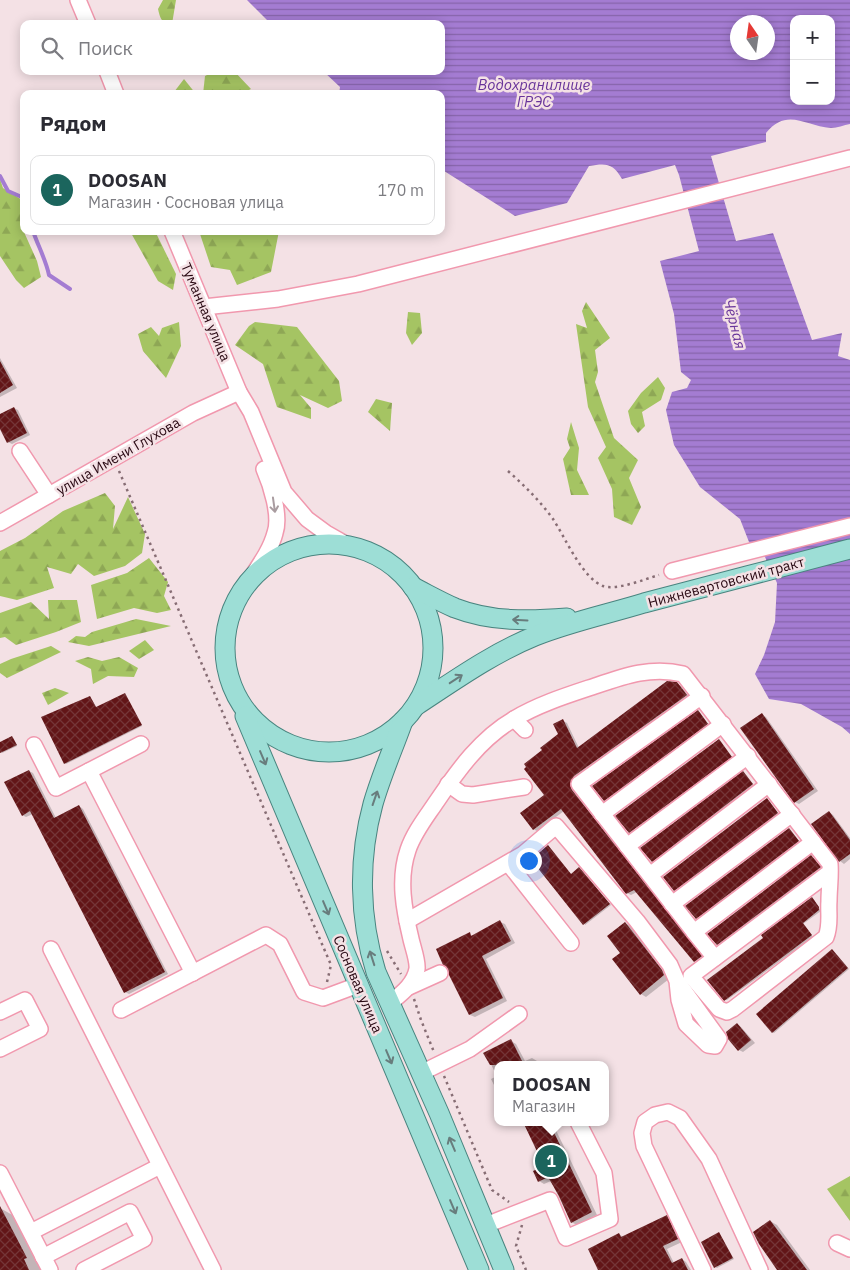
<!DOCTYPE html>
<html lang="ru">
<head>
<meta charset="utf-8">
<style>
	:root { --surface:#fff; --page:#f7f7f7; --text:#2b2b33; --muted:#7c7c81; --line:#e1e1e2; --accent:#1b655d }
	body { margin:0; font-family:"IBM Plex Sans",sans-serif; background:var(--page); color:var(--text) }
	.controls { position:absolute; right:15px; top:15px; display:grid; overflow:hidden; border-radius:10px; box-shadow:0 2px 12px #0003 }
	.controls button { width:45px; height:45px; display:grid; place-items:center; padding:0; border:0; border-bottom:1px solid var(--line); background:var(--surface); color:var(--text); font:25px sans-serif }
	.compass { position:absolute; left:730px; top:15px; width:45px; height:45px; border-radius:50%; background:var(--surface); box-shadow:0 2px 12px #0003; rotate:347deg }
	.you { position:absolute; left:528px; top:860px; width:18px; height:18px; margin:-12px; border:4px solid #fff; border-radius:50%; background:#1a73e8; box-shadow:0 0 0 8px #1a73e833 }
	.badge { display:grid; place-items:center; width:32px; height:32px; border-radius:50%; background:var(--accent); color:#fff; font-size:16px; font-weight:700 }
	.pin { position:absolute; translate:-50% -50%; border:2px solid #fff; box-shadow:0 1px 5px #0006 }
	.popup { position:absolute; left:494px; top:1061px; width:115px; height:65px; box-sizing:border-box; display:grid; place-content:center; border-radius:10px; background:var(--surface); filter:drop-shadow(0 1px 4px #0005); font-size:16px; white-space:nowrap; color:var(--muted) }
	.popup b { font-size:19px; color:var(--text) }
	.popup::after { content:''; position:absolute; left:50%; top:100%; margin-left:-10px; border:10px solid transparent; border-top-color:var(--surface) }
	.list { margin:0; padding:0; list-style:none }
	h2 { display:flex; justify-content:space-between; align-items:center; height:65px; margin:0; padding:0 20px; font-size:21px }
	h2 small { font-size:16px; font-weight:400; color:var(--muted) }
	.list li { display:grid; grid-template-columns:32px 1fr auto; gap:15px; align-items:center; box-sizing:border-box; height:70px; margin:0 10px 10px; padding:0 10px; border:1px solid var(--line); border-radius:10px }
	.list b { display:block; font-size:19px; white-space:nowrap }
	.list p { margin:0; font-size:16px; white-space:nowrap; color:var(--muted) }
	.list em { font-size:16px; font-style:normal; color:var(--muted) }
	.icon { flex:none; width:28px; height:28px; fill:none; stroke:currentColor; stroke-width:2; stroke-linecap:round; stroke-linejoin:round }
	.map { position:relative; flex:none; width:850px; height:1270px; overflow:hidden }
	.search { position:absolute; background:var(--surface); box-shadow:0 2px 12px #0003; left:20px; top:20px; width:425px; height:55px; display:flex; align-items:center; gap:12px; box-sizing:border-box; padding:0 18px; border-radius:10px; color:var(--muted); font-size:19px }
	.panel { position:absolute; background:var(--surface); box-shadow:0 2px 12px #0003; left:20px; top:90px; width:425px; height:145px; border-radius:10px }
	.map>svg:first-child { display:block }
	.forest { fill:url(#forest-firs) }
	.water { fill:url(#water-rules); fill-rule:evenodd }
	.shadow { fill:#0003 }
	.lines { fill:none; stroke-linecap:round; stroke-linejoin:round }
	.stream { stroke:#a47cd2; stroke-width:4 }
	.building { fill:url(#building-cross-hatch) }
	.minor-casing { stroke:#f198ae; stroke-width:18 }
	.major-casing { stroke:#49847f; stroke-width:21 }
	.path { stroke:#876d74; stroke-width:2.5; stroke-dasharray:2.5 4; stroke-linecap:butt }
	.minor { stroke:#fff; stroke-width:15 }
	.major { stroke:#9dded6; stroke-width:19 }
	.oneway { stroke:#a99ca0 }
	.oneway2 { stroke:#687d7d }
	.labels { text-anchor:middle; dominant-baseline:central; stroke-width:5; stroke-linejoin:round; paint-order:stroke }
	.street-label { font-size:14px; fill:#270711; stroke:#f4e1e5 }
	.water-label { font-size:15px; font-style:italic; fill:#68349a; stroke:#f4e1e5 }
</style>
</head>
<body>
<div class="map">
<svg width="850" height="1270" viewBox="0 0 850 1270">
	<defs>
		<pattern id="forest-firs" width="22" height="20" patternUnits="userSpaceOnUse" patternTransform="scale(1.25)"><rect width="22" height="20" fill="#a5c463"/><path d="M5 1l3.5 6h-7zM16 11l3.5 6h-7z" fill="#8ea755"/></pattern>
		<pattern id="water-rules" width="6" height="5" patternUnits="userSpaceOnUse" patternTransform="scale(1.25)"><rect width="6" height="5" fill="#a47cd2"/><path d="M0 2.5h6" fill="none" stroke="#8664a9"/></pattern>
		<pattern id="building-cross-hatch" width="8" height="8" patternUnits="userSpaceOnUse" patternTransform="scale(1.25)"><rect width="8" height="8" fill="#621517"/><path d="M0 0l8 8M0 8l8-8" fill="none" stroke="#743537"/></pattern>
	</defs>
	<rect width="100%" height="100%" fill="#f4e1e5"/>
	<g class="forest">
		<path d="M163,0H176L172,24C161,24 160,17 158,9Z"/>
		<polygon points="215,71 234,71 251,89 241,94 203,94 205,76"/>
		<polygon points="184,79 196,94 175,94 174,92"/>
		<polygon points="0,179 3,188 22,200 24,206 24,232 37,261 41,277 24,288 16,280 0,256"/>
		<polygon points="138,231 155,231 176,274 173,290 158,281 131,233"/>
		<polygon points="199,231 205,231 211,235 215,231 279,231 271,272 237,285 230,270 211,267"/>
		<polygon points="586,302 610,338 595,350 598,372 595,382 614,438 638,460 629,478 641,507 632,525 614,517 612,489 598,458 606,447 588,407 576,324 587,328 582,311"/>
		<polygon points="408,312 420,313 422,333 412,345 406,333"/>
		<polygon points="179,322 181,346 166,378 143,351 138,334 151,327 159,336 162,328"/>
		<polygon points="255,322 297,327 339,381 342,401 328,408 300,395 311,408 311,419 277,407 263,364 235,345 249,326"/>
		<polygon points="658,377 665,388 661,400 642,412 645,426 638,433 631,424 628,411 641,393"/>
		<polygon points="376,399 392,403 390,431 368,412"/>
		<polygon points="571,422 579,448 577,470 589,495 571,495 563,459 570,448 567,439"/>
		<polygon points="105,493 115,506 113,529 128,497 145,534 142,553 125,566 94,576 78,564 71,574 47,567 54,588 17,600 0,596 0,551 25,538 63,511"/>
		<polygon points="149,558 168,582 164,596 171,610 157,613 134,608 97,619 91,585 127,573"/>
		<polygon points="48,600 77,600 81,622 56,632 16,645 5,637 0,638 0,613 31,602 49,619"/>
		<polygon points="136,619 171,626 89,646 68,642 76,636 85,637 92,632"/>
		<polygon points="145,640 154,650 139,659 129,651"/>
		<polygon points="51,646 61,652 7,678 0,673 0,664 11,659"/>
		<polygon points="88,657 102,661 119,657 138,668 134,677 108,676 93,684 91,669 75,661"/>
		<polygon points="55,688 69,693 48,705 42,693"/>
		<polygon points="850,1176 850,1221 827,1189"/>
	</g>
	<path class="water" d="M247,0H850V124C844,125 837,128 831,128C805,126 787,107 766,133V142L711,156L736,241L773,233L812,340L842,333L838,356L850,360V734L842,727L801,704L769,699L755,674L764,655L775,622L777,583L765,557L749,542L740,519L700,487L674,445L666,410L672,392L687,388L691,380L681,372L674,314L660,261L699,251L679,175L675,165L622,179C613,163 606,163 589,166L567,203L515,216L441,169V94H339L340,87L323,71H441V24H271ZM794,19H831V101H794ZM738,22H768V52H738Z"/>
	<g class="shadow">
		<polygon points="0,358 17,388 0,397"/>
		<polygon points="14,408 18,410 30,435 12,444 8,442 0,426 0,415"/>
		<polygon points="676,684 681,686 690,698 573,787 575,793 705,959 699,963 695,961 637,892 631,895 627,893 564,811 537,831 533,829 546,795 563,721 567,723 579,748"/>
		<polygon points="125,694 142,726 66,764 65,763 90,697 97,708"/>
		<polygon points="700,713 709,725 606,801 605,800"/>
		<polygon points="762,715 766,717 818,791 799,804 795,802"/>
		<polygon points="12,737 17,746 2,753 1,752 0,743"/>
		<polygon points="720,741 732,758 631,833 630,832"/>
		<polygon points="29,771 33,773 56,818 79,806 83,809 168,974 129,994 125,992 33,814 26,817 22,815"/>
		<polygon points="745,774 754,786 654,862 652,861"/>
		<polygon points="768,800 779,814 676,891 675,890"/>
		<polygon points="829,812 833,815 850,838 850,859 844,864 840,861"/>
		<polygon points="789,829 800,842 698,919 697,918"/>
		<polygon points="548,846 572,875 581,870 611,905 585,925"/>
		<polygon points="813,858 821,868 719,945 717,944"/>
		<polygon points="814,900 821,911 803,924 813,937 727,1000 725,1000"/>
		<polygon points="500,922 505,924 515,943 486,959 507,1001 475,1017 470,1015 450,975 469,934 473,936"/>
		<polygon points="625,923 631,926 669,979 646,997 641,994 622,953"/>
		<polygon points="834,952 849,969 774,1033 772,1032"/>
		<polygon points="737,1024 741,1027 755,1043 743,1052 739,1050"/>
		<polygon points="511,1041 516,1044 525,1061 532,1058 537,1061 539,1065 497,1065 497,1091 491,1079 497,1076 485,1053"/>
		<polygon points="524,1122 552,1122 597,1215 577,1225 571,1222 551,1181 544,1184 539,1181 546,1166"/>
		<polygon points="0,1208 30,1225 57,1270 0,1270"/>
		<polygon points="667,1217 671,1219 682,1242 667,1249 674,1263 682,1259 686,1262 691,1270 600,1270 619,1234 623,1237"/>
		<polygon points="770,1221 777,1225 810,1270 779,1270"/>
		<polygon points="719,1233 734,1259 717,1268 715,1267"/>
	</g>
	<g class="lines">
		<g class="stream">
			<polyline points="0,176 8,191 24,198"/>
			<path d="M33,231C38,246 46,260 49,275L70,289"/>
		</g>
	</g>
	<g class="building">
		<polygon points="0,361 13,385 0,393"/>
		<polygon points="14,407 27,433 7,443 0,429 0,414"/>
		<polygon points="667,681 677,682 687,695 574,776 570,785 572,790 702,956 694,962 634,890 626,894 561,809 533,830 520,813 544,795 524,769 526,767 524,764 542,750 540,748 558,734 553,724 563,719 577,748"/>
		<polygon points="125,693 142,725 64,764 41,717 90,696 96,707"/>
		<polygon points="698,710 708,724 604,801 592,786"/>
		<polygon points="762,713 814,789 794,803 740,728"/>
		<polygon points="12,736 17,745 0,753 0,742"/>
		<polygon points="719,739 732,757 629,833 615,816"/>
		<polygon points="29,770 54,818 79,805 165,972 124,993 30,811 22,816 4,782"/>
		<polygon points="743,771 753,784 652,862 640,848"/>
		<polygon points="767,798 778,813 674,891 663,877"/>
		<polygon points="829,811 850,840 850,854 839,862 811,824"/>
		<polygon points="789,828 799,841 696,919 685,906"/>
		<polygon points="548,845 571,874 579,867 610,904 583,925 533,862 535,860 533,858"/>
		<polygon points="811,855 821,867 717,945 707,934"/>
		<polygon points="812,897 819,907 819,910 803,923 812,935 724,1001 707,980 763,938 761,935"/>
		<polygon points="500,920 511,941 482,956 503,998 469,1015 449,975 448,969 443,965 436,949 470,932 471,936"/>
		<polygon points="625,922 662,970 664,975 640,995 612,959 620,953 607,936"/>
		<polygon points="832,949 848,968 772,1033 756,1014"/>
		<polygon points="737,1023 751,1040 738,1051 728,1039 726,1032"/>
		<polygon points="511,1039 524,1065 490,1065 483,1053"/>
		<polygon points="523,1122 549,1122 592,1212 571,1223 559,1196 548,1177 538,1182 533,1171 544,1166"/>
		<polygon points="0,1206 27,1258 24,1259 29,1270 0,1270"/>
		<polygon points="667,1215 678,1239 663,1246 672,1263 682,1258 688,1270 598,1270 588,1249 619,1233 621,1237"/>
		<polygon points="770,1220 807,1270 777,1270 759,1244 753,1232"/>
		<polygon points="719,1232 733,1258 714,1268 701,1242"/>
	</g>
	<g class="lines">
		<defs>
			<g id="minor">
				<polyline points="78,0 88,24"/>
				<polyline points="107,71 116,94"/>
				<polyline points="172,231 239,392 251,412 284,492 307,519 326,533 349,546"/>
				<polyline points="204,307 278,299 358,284 850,158"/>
				<polyline points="20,451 49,495"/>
				<polyline points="0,523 193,413 239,392"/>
				<polyline points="672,571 850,526"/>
				<path d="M247,584C257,568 270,552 275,533C281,516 271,485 264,469"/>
				<polyline points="514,719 525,730"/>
				<polyline points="34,745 56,788 141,744"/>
				<polyline points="89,771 193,973"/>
				<polyline points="448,784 462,794 473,795 524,787"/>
				<polyline points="602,814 723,724"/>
				<polyline points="627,846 748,756"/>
				<polyline points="508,863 571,943"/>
				<polyline points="650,875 769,784"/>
				<polyline points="672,904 792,814"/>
				<polyline points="407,921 523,854 556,826 637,921 670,965 677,981 719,1039 715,1046 708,1045 686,1024 679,1000 677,981"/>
				<polyline points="694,932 579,784 702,696"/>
				<polyline points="51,949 213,1270"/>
				<polyline points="715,958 694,932 813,842"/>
				<polyline points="409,987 440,973"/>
				<path d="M389,1004C401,994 414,985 417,969C418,961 413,948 411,939C404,910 398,879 408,850C414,832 427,816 437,801C458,770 481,738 514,719C539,704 568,695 595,686C624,676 652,666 683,674L830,864C831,877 829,889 829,901C828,913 831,925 826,937L733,1009L727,1012L719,1009L691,976L830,872"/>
				<polyline points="121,1010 266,935 280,944 304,992 323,998 358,985"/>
				<polyline points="0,1012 25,1000 40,1029 0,1049"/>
				<polyline points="421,1073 470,1049 519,1014"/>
				<polyline points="0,1173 50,1270"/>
				<polyline points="486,1225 550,1200 566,1238 610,1219 604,1173 578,1122"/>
				<polyline points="31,1232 160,1166"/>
				<polyline points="837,1243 850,1249"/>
				<polyline points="43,1257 130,1212 144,1239 84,1270"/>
				<polyline points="703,1270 644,1146 642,1133 645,1122 655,1115 668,1112 680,1118 709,1159 760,1270"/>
			</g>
			<g id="major">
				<circle cx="329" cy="648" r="104"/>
				<path d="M413,587C427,594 441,602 455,608C491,622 529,621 567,618"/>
				<path d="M417,705C455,680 493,653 535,636C570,622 608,614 644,603C713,585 781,567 850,549"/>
				<polyline points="245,716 479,1270"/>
				<path d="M403,721C393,749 381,776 373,804C358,859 359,918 376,972L439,1113L504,1270"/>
			</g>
		</defs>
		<use href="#minor" class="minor-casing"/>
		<use href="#major" class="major-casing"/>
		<g class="path">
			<polyline points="119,471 331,965 327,982"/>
			<path d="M508,471C525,486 540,501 553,519C565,537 582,578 603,586C616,591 645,579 659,575"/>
			<polyline points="387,951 401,974"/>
			<polyline points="414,999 421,1020 434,1052"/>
			<polyline points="444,1076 492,1190 509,1202"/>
			<polyline points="522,1225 516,1246 526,1270"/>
		</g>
		<use href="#minor" class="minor"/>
		<use href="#major" class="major"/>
	</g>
	<defs><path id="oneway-shaft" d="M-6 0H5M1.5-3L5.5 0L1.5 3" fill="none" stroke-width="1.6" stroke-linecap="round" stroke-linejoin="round" transform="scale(1.25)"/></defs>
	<use class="oneway" href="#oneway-shaft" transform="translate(274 505) rotate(82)"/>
	<g class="oneway2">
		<use href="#oneway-shaft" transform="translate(520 620) rotate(-177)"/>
		<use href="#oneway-shaft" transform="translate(456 679) rotate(-33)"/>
		<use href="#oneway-shaft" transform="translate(263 758) rotate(67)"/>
		<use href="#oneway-shaft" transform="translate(375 798) rotate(-71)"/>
		<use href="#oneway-shaft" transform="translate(326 908) rotate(67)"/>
		<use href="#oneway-shaft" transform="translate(372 958) rotate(-108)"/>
		<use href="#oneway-shaft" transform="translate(389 1057) rotate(67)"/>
		<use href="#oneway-shaft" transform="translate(452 1144) rotate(-113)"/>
		<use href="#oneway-shaft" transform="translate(453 1207) rotate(67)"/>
	</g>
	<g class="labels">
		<g class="street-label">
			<text transform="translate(206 312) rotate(67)">Туманная улица</text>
			<text transform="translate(118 456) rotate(-30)">улица Имени Глухова</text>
			<text transform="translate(726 582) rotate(-15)">Нижневартовский тракт</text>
			<text transform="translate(358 984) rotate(67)">Сосновая улица</text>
		</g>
		<g class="water-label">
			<text x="534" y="84">Водохранилище<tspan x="534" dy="17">ГРЭС</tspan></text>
			<text transform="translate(735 324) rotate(76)">Чёрная</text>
		</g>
	</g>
</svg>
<div class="controls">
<button>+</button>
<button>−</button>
</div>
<svg class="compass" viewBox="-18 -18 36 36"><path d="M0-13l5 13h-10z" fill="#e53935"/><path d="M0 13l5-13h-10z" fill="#7c7c81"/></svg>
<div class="you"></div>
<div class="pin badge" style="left:551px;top:1161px">1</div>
<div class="popup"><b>DOOSAN</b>Магазин</div>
<div class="search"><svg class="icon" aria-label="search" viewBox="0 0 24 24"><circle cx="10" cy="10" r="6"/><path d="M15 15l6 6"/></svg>Поиск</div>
<section class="panel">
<h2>Рядом<small></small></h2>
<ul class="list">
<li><span class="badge">1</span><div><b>DOOSAN</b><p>Магазин · Сосновая улица</p></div><em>170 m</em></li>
</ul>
</section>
</div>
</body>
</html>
